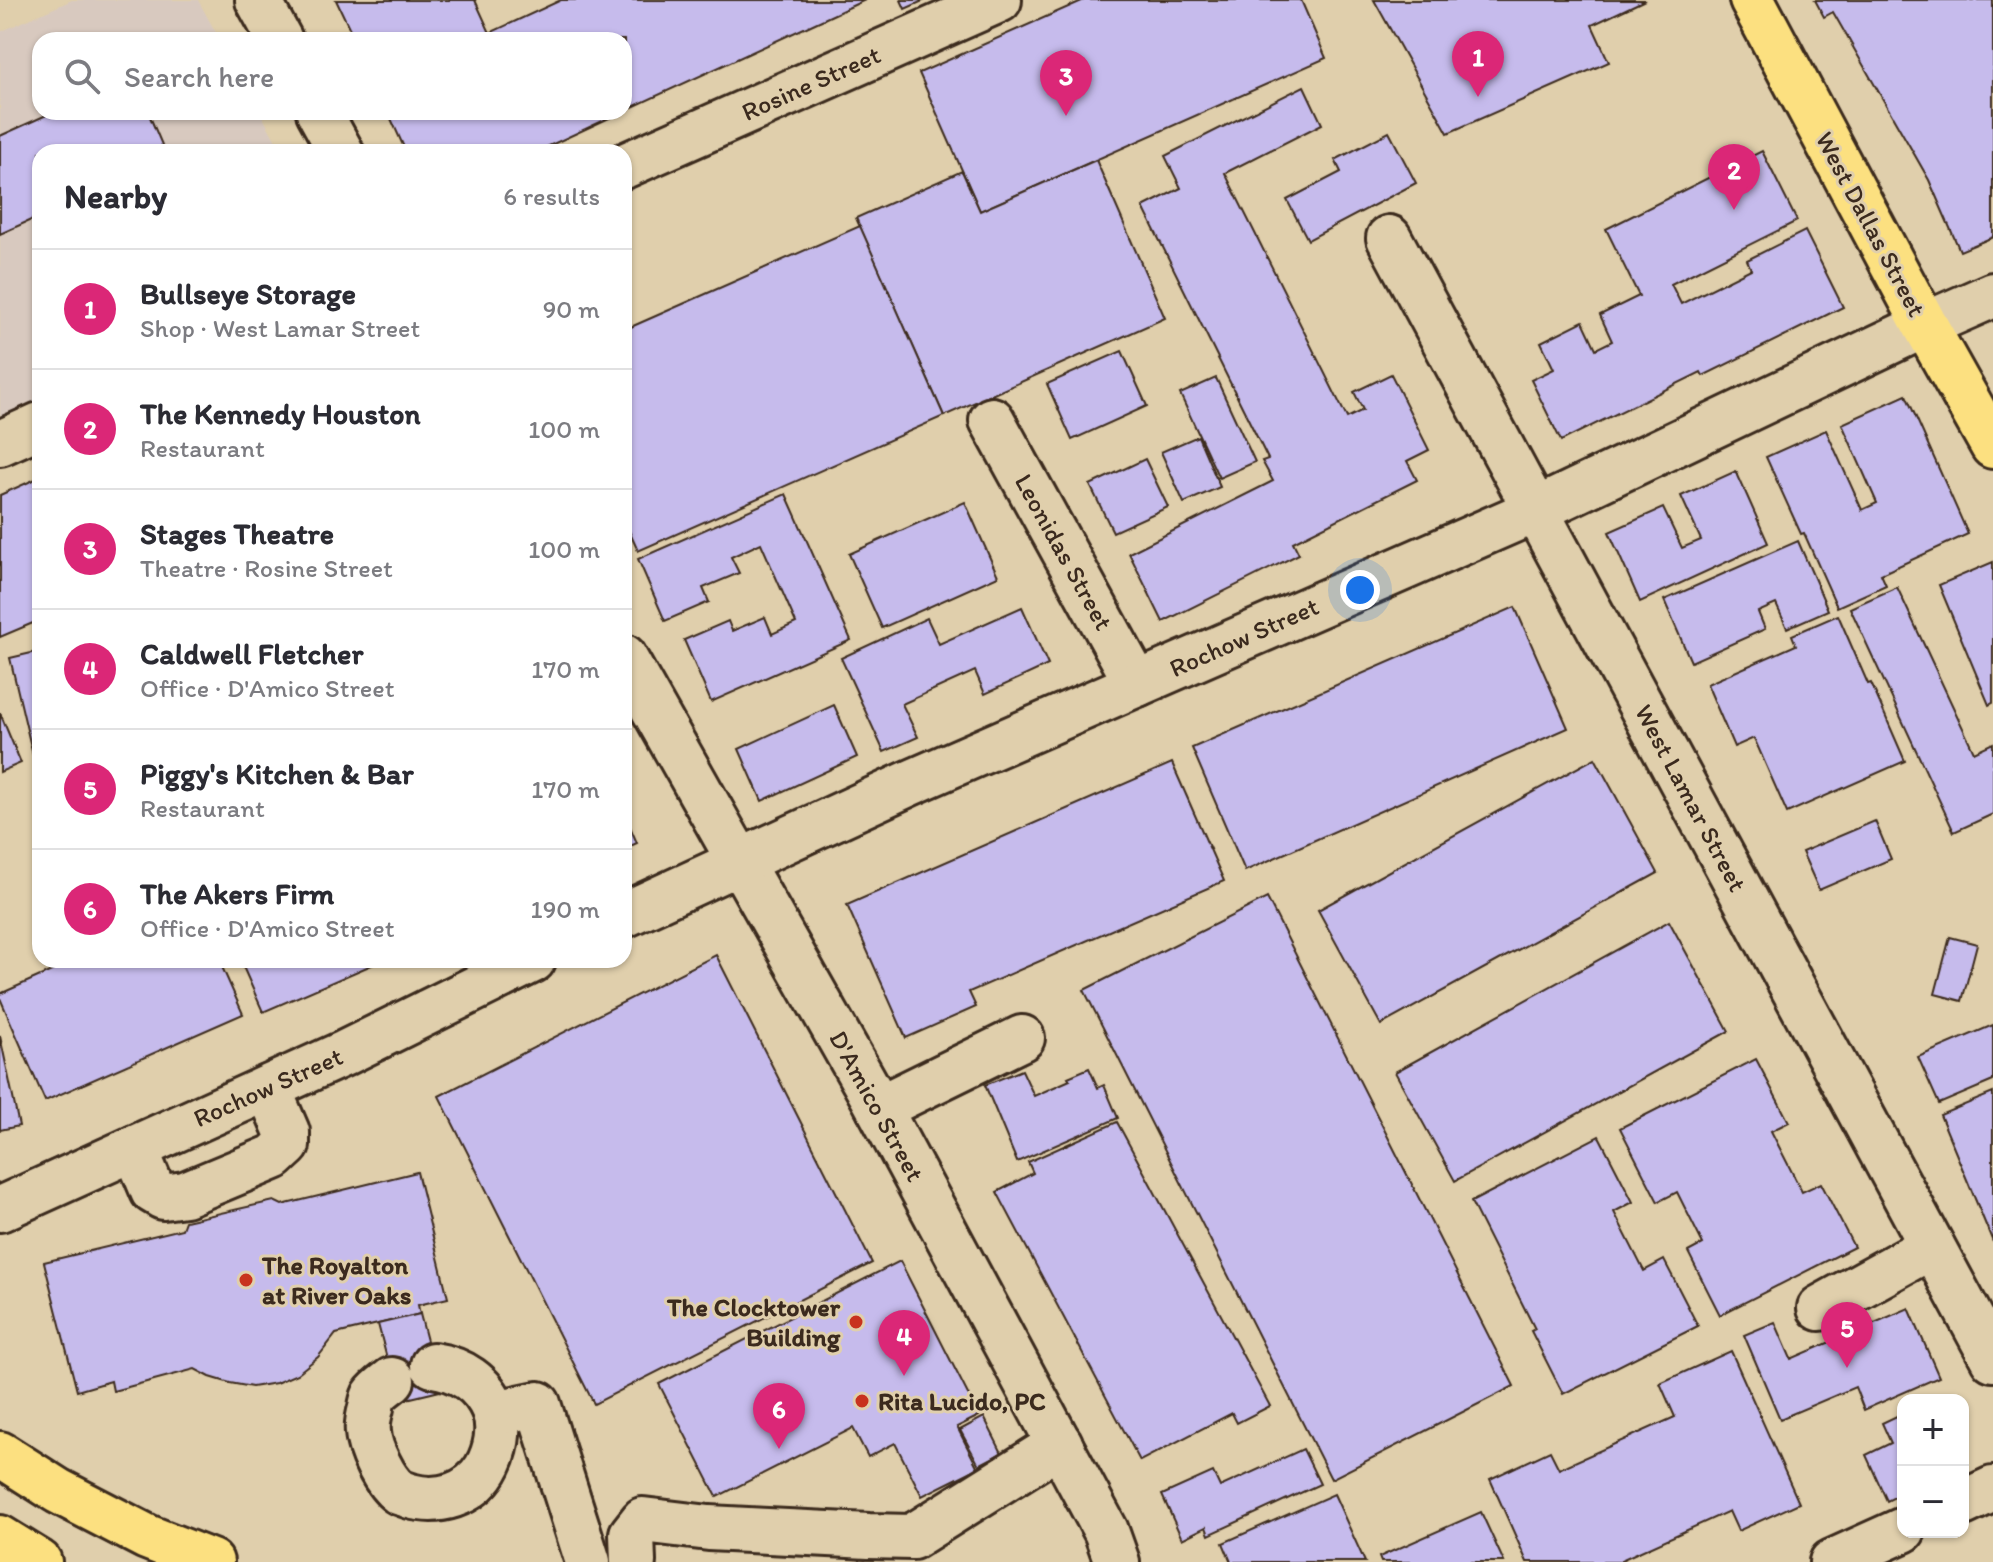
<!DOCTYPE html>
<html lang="en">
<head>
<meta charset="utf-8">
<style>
	:root { --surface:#fff; --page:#f2f2f3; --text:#2b2b33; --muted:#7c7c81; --line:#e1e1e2; --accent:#db2777 }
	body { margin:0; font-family:Itim,sans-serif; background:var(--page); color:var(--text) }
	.controls { position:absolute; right:24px; bottom:24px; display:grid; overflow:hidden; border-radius:16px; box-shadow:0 2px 6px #0004 }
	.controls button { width:72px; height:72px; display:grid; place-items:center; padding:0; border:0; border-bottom:2px solid var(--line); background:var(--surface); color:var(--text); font:40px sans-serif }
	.you { position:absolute; left:1360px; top:590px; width:28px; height:28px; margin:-20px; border:6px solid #fff; border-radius:50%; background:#1a73e8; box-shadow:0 0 0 12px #1a73e833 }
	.badge { display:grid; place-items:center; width:52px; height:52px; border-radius:50%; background:var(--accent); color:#fff; font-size:26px; font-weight:700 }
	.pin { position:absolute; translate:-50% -66px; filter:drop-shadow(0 2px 4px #0008) }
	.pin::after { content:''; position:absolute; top:42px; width:28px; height:24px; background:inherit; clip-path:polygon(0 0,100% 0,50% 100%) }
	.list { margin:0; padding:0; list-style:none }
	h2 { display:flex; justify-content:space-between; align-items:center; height:104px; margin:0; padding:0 32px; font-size:34px }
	h2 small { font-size:26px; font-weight:400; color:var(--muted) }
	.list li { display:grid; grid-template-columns:52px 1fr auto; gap:24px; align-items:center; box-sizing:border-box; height:120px; padding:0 32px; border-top:2px solid var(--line) }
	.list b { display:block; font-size:30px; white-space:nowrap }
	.list p { margin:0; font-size:26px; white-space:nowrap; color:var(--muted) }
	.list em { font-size:26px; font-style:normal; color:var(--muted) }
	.icon { flex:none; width:44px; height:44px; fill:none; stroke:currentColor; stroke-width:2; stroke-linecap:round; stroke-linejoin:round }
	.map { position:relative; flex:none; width:1993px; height:1562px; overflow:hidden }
	.search { position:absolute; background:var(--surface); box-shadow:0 2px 6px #0004; left:32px; top:32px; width:600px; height:88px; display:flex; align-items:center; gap:20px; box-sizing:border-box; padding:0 28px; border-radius:24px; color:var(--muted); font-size:30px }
	.panel { position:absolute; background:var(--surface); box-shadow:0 2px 6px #0004; left:32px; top:144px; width:600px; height:824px; border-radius:24px }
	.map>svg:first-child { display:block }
	.built { fill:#d8c9bf }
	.building { fill:#c6bbec; stroke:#3b2a1e; stroke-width:2 }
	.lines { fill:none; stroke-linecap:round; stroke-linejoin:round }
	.minor-casing { stroke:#3b2a1e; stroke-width:50 }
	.major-casing { stroke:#3b2a1e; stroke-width:50 }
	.minor { stroke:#e0cfac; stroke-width:44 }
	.major { stroke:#fce080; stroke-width:44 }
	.poi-dot { fill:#c8321e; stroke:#e0cfac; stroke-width:3 }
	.labels { text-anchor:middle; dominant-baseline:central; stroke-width:6; stroke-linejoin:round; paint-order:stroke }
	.street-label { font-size:26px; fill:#3b2a1e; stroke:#e0cfac }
	.poi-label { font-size:26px; font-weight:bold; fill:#3b2a1e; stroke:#e0cfac; text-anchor:start }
</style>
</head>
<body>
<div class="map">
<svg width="1993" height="1562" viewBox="0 0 1993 1562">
	<rect width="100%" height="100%" fill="#e0cfac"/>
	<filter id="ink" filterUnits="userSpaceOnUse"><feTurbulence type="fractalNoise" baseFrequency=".0125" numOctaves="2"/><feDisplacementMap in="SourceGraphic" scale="16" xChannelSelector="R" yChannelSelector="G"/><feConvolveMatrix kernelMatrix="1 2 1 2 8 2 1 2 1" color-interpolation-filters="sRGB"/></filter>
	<g filter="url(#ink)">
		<polygon class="built" points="72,0 198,0 220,40 40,40 40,112 260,112 282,152 40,152 40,405 0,424 0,32"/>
		<g class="building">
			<polygon points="336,0 475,0 490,33 561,0 865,0 624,111 624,40 355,40"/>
			<polygon points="901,0 925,0 905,9"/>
			<polygon points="1084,0 1301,0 1326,58 980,211 919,73"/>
			<polygon points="1374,0 1645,0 1592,25 1609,62 1448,133"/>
			<polygon points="1815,0 1993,0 1993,237 1960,251 1929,180 1833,12 1824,17"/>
			<polygon points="1304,86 1322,124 1225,173 1347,418 1363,410 1354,392 1391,374 1429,450 1407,461 1417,480 1293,542 1299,554 1163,622 1129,553 1273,481 1262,461 1268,459 1143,207 1181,188 1165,156"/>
			<polygon points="53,112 148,112 165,152 40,152 40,216 0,234 0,136"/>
			<polygon points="388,112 622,112 536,152 406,152"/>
			<polygon points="1389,132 1416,183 1308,240 1287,200 1341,172 1335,160"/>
			<polygon points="1762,151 1797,221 1671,284 1681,304 1751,269 1747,260 1805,231 1843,307 1703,376 1701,372 1561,441 1531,380 1554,369 1541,342 1583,321 1596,349 1612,341 1600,315 1639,296 1606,229"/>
			<polygon points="1096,160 1165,318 944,416 856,218 962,171 980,211"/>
			<polygon points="860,226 944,416 638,551 624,520 624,330"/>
			<polygon points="1122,351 1147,406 1072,440 1047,384"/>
			<polygon points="1216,378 1255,462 1219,478 1180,394"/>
			<polygon points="1906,395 1968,534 1881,574 1886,585 1837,607 1804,533 1801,534 1766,457 1826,430 1862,510 1877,503 1842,424"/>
			<polygon points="1198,436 1220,487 1184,503 1161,452"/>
			<polygon points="1145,459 1168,507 1113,532 1090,485"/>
			<polygon points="1736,471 1768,543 1640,602 1609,532 1663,508 1682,548 1701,540 1681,496"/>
			<polygon points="40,477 40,620 0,637 0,495"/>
			<polygon points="786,494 851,640 711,702 684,640 728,621 732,631 765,617 772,634 796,623 761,543 731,557 739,573 703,588 709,602 665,621 638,559"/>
			<polygon points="965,502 998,576 882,628 849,554"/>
			<polygon points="1798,541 1828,610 1787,628 1776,604 1758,612 1765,629 1691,662 1664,600"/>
			<polygon points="1993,562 1993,703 1989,705 1939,585"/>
			<polygon points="1897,587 1974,752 1993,743 1993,814 1954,832 1850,608"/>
			<polygon points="1022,607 1048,665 985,694 975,671 902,704 918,737 884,752 841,658 927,618 939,644"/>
			<polygon points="1515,607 1568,728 1245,871 1192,748"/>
			<polygon points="1838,615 1868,684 1871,683 1905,761 1787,813 1754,738 1734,747 1707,684 1796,645 1792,635"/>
			<polygon points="40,651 40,785 10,658"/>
			<polygon points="834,705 857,757 762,801 739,749"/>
			<polygon points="0,713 21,763 0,772"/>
			<polygon points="1595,758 1658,873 1381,1025 1318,910"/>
			<polygon points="1172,763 1224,881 969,992 976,1007 906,1038 847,905"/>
			<polygon points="624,813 637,843 624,849"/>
			<polygon points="1875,821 1891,859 1819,890 1802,852"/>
			<polygon points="1267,898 1514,1386 1331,1479 1084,990"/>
			<polygon points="1669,921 1729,1031 1455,1181 1395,1072"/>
			<polygon points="1950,937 1977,944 1962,1001 1935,994"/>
			<polygon points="716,955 872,1263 594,1404 439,1096"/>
			<polygon points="76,960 219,960 243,1014 45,1101 0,998 0,994"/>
			<polygon points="240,960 372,960 374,964 263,1012"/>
			<polygon points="1993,1025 1993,1081 1939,1104 1918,1057"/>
			<polygon points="0,1036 19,1126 0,1130"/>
			<polygon points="1756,1059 1789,1122 1771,1131 1802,1192 1821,1183 1854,1247 1720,1315 1688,1252 1703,1244 1677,1192 1658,1202 1620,1128"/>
			<polygon points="1089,1068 1098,1088 1104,1085 1118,1118 1017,1162 985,1085 1022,1070 1034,1096 1070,1080 1068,1077"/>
			<polygon points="1993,1093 1993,1242 1940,1115"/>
			<polygon points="1117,1122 1270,1406 1237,1423 1232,1413 1140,1461 997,1192 1033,1173 1028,1162"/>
			<polygon points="1599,1136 1633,1202 1614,1212 1644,1271 1664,1260 1698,1326 1563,1394 1531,1331 1535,1329 1471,1202"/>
			<polygon points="417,1172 448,1298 418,1305 420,1314 336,1334 318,1357 297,1374 276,1383 252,1387 230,1383 210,1377 195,1369 113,1391 111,1381 77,1391 44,1262 182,1229 185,1221 274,1201 282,1205"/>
			<polygon points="900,1261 979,1416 957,1427 978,1468 922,1496 895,1443 868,1457 853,1428 717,1497 659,1384"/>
			<polygon points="1909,1308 1939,1377 1864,1410 1855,1387 1780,1419 1744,1335 1775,1322 1791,1359"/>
			<polygon points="420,1314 440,1391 398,1401 378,1324"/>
			<polygon points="1731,1351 1799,1503 1738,1531 1729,1511 1621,1560 1622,1562 1527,1562 1490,1479 1550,1451 1559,1469 1675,1417 1660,1383"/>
			<polygon points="1903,1413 1903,1493 1887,1501 1866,1455 1891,1443 1882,1423"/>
			<polygon points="984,1417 1002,1453 979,1465 960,1430"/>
			<polygon points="1303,1449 1320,1484 1209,1535 1206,1527 1182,1539 1162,1495 1213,1472 1220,1487"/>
			<polygon points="1334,1494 1365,1562 1231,1562 1223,1543"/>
			<polygon points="1481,1512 1504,1562 1381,1562 1379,1557"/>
		</g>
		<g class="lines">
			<defs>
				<g id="minor">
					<polyline points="258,0 280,40"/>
					<polyline points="319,112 341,152"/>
					<polyline points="624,166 999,0"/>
					<polyline points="1389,238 1993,1359"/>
					<polyline points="992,420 1137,684"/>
					<polyline points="0,443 40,425"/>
					<polyline points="624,657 874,1099 1106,1531 1117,1562"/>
					<polyline points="624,915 910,783 1536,510 1925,325 1993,295"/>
					<polyline points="879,1108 1022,1038"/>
					<polyline points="135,1148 153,1191 163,1197 185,1194 274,1157 287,1145 287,1132 268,1088"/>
					<polyline points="0,1209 345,1053 533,960"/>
					<polyline points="1820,1308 1932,1246"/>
					<path d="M392,1380C387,1384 378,1390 374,1396C373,1398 371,1406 371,1408C369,1415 367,1424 368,1432C369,1449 385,1482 399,1492C401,1493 408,1495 410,1496C439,1504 470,1495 486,1469C496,1452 501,1429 494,1410C483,1383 461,1369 433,1365"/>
					<polyline points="495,1413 538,1404 588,1562"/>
					<polyline points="1963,1503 1993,1489"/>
					<polyline points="633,1562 632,1534 643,1520 709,1528 869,1536 912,1537 1060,1444"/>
					<polyline points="1832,1562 1903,1530"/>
				</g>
				<g id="major">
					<polyline points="1752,0 1925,325 1993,446"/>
					<polyline points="0,1454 58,1491 147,1537 211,1562"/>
					<polyline points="0,1538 39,1562"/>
				</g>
			</defs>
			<use href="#minor" class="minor-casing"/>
			<use href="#major" class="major-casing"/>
			<use href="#minor" class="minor"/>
			<use href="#major" class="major"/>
		</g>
	</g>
	<g class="poi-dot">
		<circle cx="246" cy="1280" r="8"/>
		<circle cx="856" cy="1322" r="8"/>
		<circle cx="862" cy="1401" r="8"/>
	</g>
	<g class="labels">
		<g class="street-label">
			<text transform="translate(811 83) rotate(-24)">Rosine Street</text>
			<text transform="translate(1871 224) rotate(62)">West Dallas Street</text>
			<text transform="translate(1064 552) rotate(61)">Leonidas Street</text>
			<text transform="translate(1244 637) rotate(-24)">Rochow Street</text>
			<text transform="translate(1691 798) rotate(62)">West Lamar Street</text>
			<text transform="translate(268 1087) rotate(-24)">Rochow Street</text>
			<text transform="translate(877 1106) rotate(61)">D'Amico Street</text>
		</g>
		<g class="poi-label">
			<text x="262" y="1265">The Royalton<tspan x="262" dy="30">at River Oaks</tspan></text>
			<text x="840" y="1307" text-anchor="end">The Clocktower<tspan x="840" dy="30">Building</tspan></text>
			<text x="878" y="1401">Rita Lucido, PC</text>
		</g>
	</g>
</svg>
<div class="controls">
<button>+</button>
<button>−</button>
</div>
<div class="you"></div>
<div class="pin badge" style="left:1478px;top:97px">1</div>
<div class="pin badge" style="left:1734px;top:210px">2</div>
<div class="pin badge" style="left:1066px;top:116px">3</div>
<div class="pin badge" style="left:904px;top:1376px">4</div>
<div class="pin badge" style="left:1847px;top:1368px">5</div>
<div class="pin badge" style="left:779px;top:1449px">6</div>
<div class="search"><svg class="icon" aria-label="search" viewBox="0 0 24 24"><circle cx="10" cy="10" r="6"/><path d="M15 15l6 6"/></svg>Search here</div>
<section class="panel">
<h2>Nearby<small>6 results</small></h2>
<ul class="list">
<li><span class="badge">1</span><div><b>Bullseye Storage</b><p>Shop · West Lamar Street</p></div><em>90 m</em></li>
<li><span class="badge">2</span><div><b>The Kennedy Houston</b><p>Restaurant</p></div><em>100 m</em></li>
<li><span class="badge">3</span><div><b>Stages Theatre</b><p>Theatre · Rosine Street</p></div><em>100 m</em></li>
<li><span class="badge">4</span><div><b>Caldwell Fletcher</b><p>Office · D'Amico Street</p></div><em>170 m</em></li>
<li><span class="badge">5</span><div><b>Piggy's Kitchen &amp; Bar</b><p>Restaurant</p></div><em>170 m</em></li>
<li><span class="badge">6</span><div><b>The Akers Firm</b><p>Office · D'Amico Street</p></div><em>190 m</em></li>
</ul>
</section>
</div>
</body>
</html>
